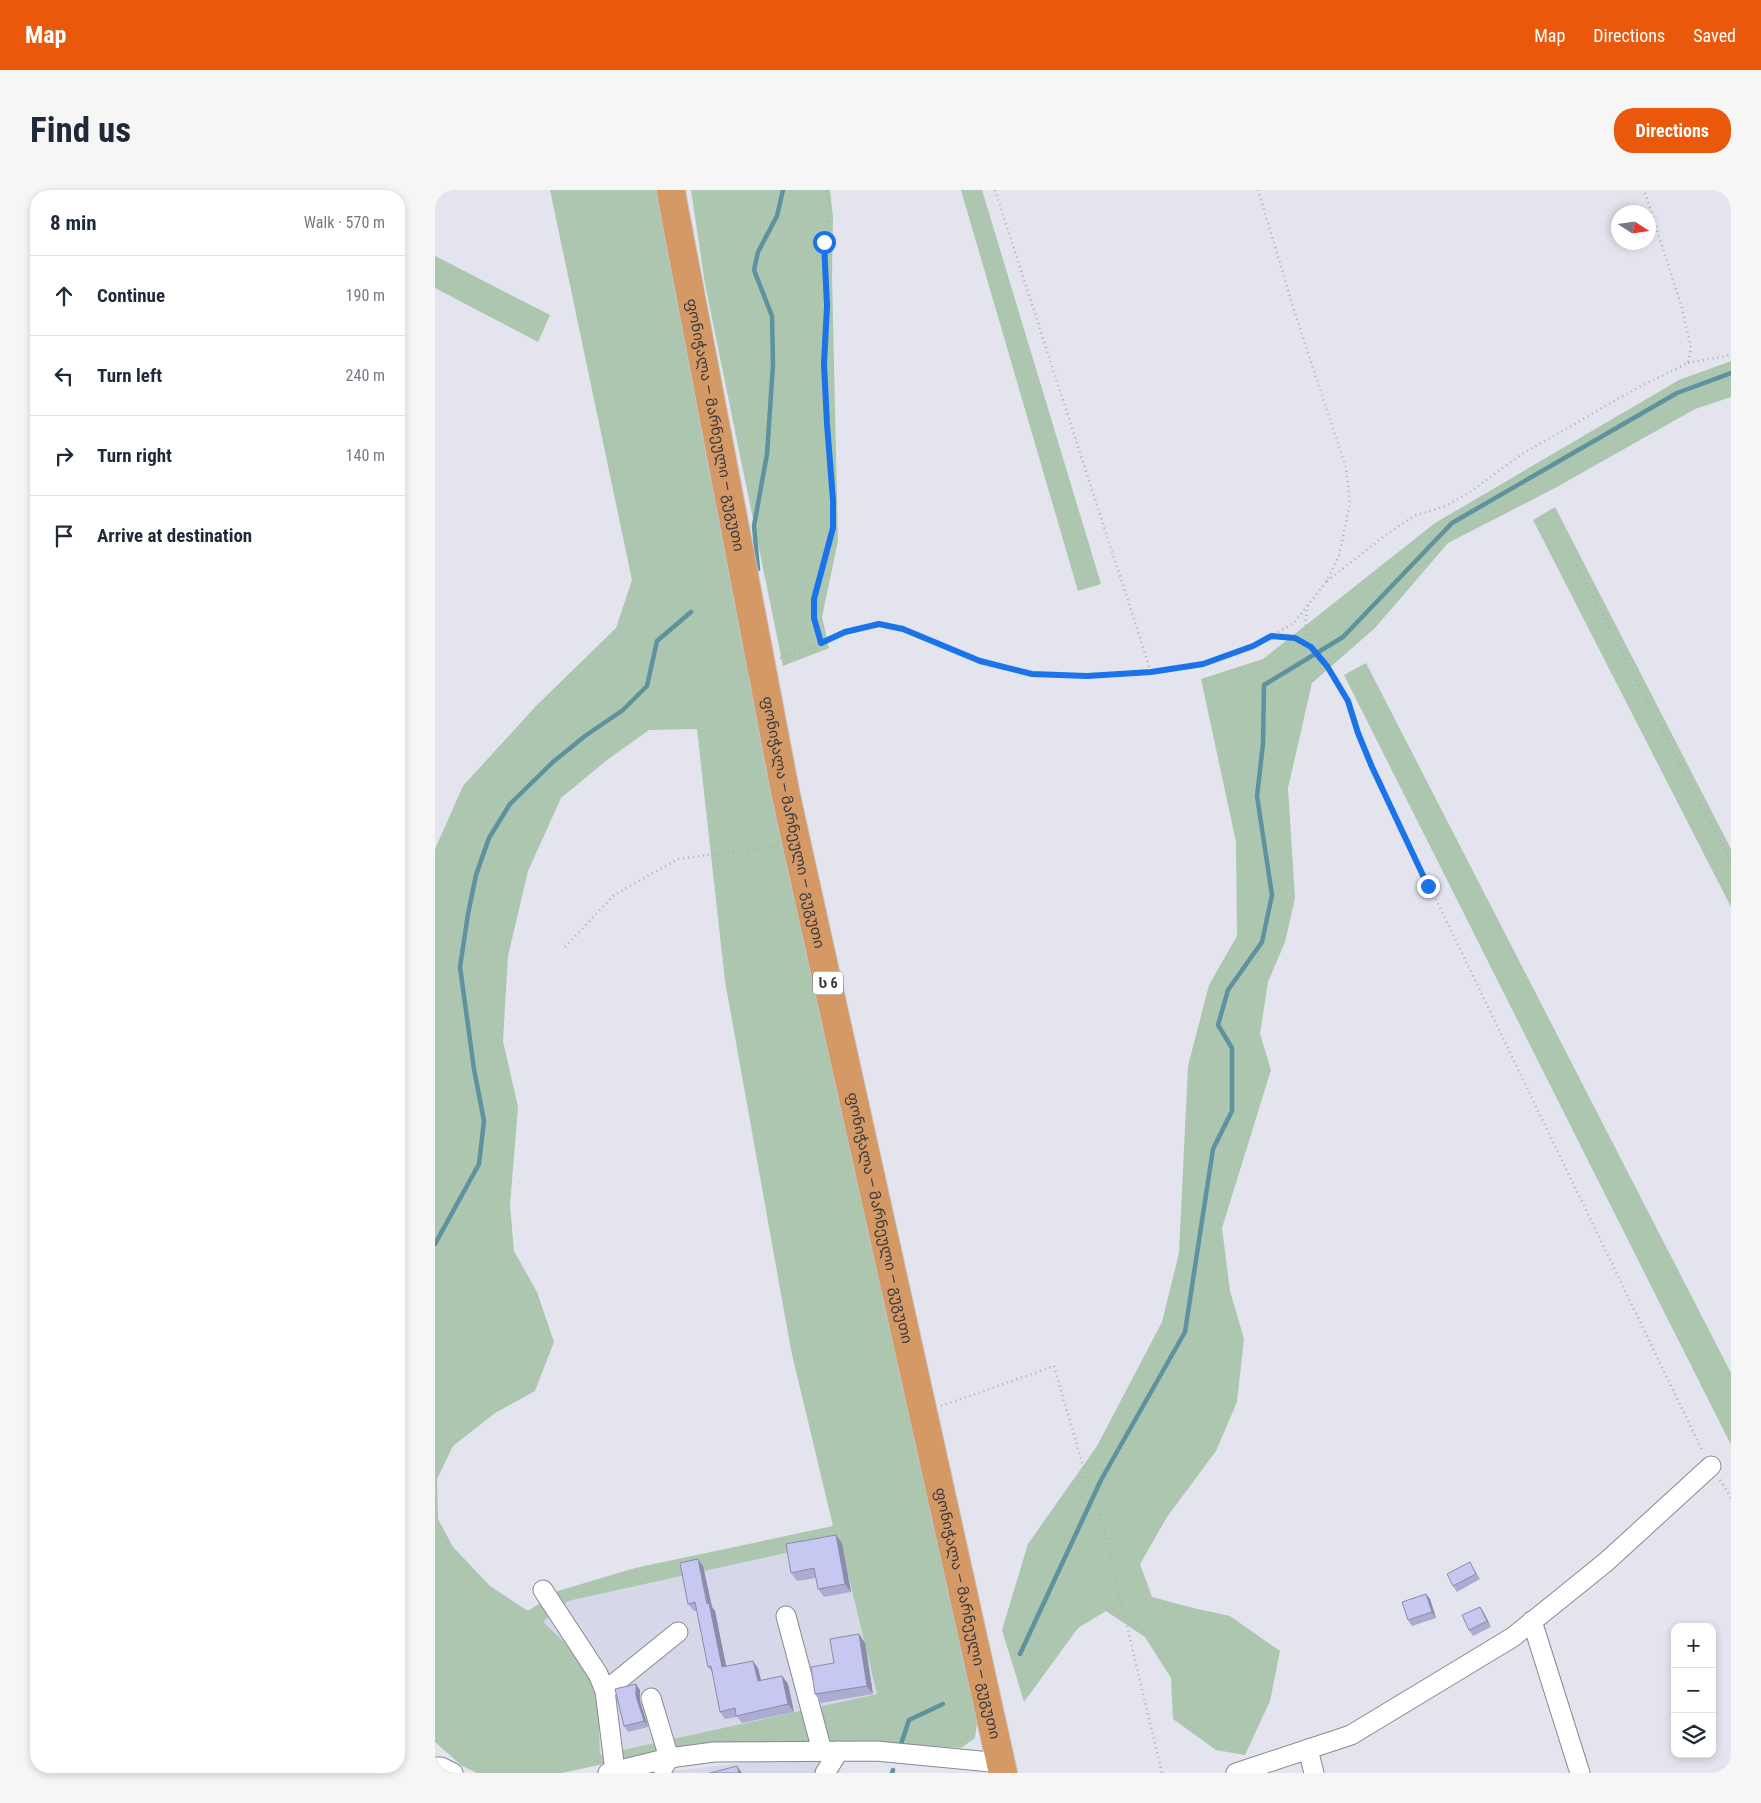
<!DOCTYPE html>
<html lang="en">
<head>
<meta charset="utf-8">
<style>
	:root { --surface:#fff; --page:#f6f6f7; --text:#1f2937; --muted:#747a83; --line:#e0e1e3; --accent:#ea580c }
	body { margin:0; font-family:"Roboto Condensed","Noto Sans Georgian",sans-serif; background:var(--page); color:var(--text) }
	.controls { position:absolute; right:15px; bottom:15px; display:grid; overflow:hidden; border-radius:10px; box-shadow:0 2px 8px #0003 }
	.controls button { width:45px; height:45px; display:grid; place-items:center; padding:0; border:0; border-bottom:1px solid var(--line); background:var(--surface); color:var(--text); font:25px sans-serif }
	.compass { position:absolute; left:1176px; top:15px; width:45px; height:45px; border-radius:50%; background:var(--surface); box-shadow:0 2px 8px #0003; rotate:102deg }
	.stop { position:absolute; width:15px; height:15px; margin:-11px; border:4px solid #1a73e8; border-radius:50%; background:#fff }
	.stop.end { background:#1a73e8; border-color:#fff; box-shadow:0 1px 5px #0008 }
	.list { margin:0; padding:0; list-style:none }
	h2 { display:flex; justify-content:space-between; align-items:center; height:65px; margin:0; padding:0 20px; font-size:21px }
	h2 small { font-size:16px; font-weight:400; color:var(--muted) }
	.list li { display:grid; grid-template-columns:32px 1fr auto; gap:15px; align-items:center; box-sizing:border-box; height:80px; padding:0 20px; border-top:1px solid var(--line) }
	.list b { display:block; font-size:19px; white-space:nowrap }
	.list em { font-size:16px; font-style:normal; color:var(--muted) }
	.icon { flex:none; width:28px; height:28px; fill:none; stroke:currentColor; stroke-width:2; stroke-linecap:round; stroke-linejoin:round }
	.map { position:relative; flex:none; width:1296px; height:1583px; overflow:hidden; border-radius:20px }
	header { display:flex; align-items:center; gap:30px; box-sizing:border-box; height:70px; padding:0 25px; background:var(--accent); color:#fff }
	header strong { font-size:24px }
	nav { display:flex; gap:28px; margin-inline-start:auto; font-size:18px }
	.intro { display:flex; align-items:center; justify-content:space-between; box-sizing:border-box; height:120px; padding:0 30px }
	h1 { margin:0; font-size:35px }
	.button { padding:12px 22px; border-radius:20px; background:var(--accent); color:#fff; font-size:18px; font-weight:700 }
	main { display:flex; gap:30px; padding:0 30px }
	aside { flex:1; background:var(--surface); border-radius:20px; box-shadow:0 2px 8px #0003 }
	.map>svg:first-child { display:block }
	.built { fill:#d6d7e9 }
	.green { fill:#acc6b0; fill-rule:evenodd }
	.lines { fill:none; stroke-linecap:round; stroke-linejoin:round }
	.stream { stroke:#5e929f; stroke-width:4.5 }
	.minor-casing { stroke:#888892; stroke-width:21 }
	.highway-casing { stroke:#c4c4c5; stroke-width:30 }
	.path { stroke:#aeaeb6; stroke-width:2.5; stroke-dasharray:1 4; stroke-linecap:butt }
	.minor { stroke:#fff; stroke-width:19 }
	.highway { stroke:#d59965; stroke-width:28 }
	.wall { fill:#abacd0 }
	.shaded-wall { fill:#8b8ca9 }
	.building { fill:#c7c8f2; stroke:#8b8ca9 }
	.route { stroke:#1a73e8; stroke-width:6 }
	.labels { text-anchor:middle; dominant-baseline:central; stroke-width:4.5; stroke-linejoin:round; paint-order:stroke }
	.shield { fill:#fff; stroke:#747477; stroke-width:1 }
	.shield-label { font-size:14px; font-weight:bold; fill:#39393d }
	.street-label { font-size:15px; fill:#39393d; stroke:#fff }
</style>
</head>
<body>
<header>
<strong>Map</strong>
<nav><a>Map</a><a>Directions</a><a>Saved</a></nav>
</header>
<div class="intro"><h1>Find us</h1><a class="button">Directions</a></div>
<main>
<aside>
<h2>8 min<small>Walk · 570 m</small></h2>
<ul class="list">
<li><svg class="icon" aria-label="ahead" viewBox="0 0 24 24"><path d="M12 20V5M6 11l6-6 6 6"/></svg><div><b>Continue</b></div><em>190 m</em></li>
<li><svg class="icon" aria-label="left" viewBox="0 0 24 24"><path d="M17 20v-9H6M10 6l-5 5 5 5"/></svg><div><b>Turn left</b></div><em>240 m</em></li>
<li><svg class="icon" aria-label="right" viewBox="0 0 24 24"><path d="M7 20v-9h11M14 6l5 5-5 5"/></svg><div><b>Turn right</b></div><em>140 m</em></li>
<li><svg class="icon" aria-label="arrive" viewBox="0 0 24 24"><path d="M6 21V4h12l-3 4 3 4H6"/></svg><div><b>Arrive at destination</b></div></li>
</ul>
</aside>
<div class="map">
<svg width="1296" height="1583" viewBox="0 0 1296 1583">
	<rect width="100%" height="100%" fill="#e3e4ee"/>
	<g class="built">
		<polygon points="405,1351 442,1504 165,1565 165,1524 108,1432 133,1411"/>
		<polygon points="377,1565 405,1577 405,1583 220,1583"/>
	</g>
	<g class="green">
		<path d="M115,0H225L543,1526L540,1548L526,1558L437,1552L265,1553L127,1583H42L27,1576L0,1552V659L28,596L101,516L181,438L197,390ZM262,539L290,791L356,1160L398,1336L200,1378L123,1401L93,1421L55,1396L18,1357L3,1329L2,1289L18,1256L60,1223L100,1201L119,1152L102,1102L79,1061L75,1015L83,917L68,851L73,766L93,681L126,608L172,570L214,540ZM405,1351L442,1504L165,1565L163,1498L141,1463L108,1432L133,1411Z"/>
		<polygon points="256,0 395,0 398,27 397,86 403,351 387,427 394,458 348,476 270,94"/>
		<polygon points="526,0 547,0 666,394 643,401"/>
		<polygon points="0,66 115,125 103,152 0,98"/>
		<polygon points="1296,171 1296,207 1260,219 1120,298 1013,353 940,438 877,493 853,598 860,708 850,752 833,792 825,844 836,880 787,1038 795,1101 809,1149 802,1212 781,1261 732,1327 705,1374 717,1407 758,1418 795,1426 845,1461 835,1511 810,1565 781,1560 738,1529 736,1488 710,1447 671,1421 643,1438 589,1512 567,1440 593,1354 662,1256 727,1132 744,1063 753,876 774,795 802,746 801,652 766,489 828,469 1000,333 1244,190"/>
		<polygon points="1120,317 1296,659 1296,717 1098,330"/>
		<polygon points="931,473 1296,1183 1296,1255 909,485"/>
	</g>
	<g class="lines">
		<g class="stream">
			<polyline points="323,379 319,336 332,264 338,174 337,126 319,80 323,62 342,26 348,0"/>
			<polyline points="0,1054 44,974 49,931 39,879 25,777 33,724 41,685 54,648 75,614 118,572 150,546 188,520 212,496 222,451 256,422"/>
			<polyline points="585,1464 666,1290 750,1142 778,959 797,921 797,858 783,835 793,800 827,752 837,705 822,606 828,554 829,495 908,447 1017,333 1242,203 1296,183"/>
			<polyline points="465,1557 474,1530 508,1514"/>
			<polyline points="457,1583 458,1580"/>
		</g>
		<defs>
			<g id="minor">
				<polyline points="108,1400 163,1484 170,1501 180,1581"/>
				<polyline points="351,1426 387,1561"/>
				<polyline points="1097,1431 1145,1583"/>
				<polyline points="170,1501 243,1442"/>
				<polyline points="216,1508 234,1568 228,1578"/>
				<polyline points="873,1559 879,1583"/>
				<polyline points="0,1577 6,1577 18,1583"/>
				<polyline points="173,1583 234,1568 279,1562 441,1561 566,1573"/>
				<polyline points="390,1583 404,1561"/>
				<polyline points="801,1583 916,1545 1078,1447 1171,1372 1276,1276"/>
			</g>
			<g id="highway">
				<path id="s1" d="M236,0L238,13L351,606L568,1583"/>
			</g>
		</defs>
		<use href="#minor" class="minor-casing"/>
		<use href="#highway" class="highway-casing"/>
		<g class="path">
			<polyline points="560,0 716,482"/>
			<polyline points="1253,173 1296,165"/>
			<polyline points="1130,353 1296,672"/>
			<polyline points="892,391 948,347 979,326 1011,316 1035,302 1087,264 1202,198 1253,173 1256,158 1247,118 1209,0"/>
			<polyline points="873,415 870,433 877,457 892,476 913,511 923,543 937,577 1268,1262"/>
			<polyline points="838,446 860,448 877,457"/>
			<polyline points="386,453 379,428 379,409 398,338 398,310 392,234 389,174 392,116 389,52 394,11 391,0"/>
			<polyline points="345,468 373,459 410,442 444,434 468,439 545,471 597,484 652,486 716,482 768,474 818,456 859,433 891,392 904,366 915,313 911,278 859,120 823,0"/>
			<polyline points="130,757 179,705 243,669 343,656"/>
			<polyline points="506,1216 619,1176 653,1293"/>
			<polyline points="1285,1290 1296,1308"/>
			<polyline points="664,1319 727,1583"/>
		</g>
		<use href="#minor" class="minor"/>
		<use href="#highway" class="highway"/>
	</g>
	<g class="wall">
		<polygon points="407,1353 416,1402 389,1407 383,1399 381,1388 362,1391 356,1383"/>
		<polygon points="263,1369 268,1376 277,1417 280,1421 291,1477 323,1478 326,1491 347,1486 353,1494 359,1522 307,1533 302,1527 290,1529 285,1522 277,1482 273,1477 262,1421 259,1421 253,1414"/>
		<polygon points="1035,1372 1045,1389 1022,1402 1018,1396"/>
		<polygon points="991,1404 995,1409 1001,1428 977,1436 973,1430"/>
		<polygon points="1045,1417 1049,1423 1056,1437 1038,1446 1034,1440"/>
		<polygon points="424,1444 430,1453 438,1504 386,1513 380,1504"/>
		<polygon points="205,1500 205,1511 213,1537 193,1542 189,1536"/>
	</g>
	<g class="shaded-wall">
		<polygon points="401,1345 407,1353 416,1402 410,1394"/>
		<polygon points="263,1369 268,1376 277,1417 280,1421 293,1485 287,1477"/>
		<polygon points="991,1404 995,1409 1001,1428 997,1422"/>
		<polygon points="1045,1417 1049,1423 1056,1437 1052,1431"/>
		<polygon points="424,1444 430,1453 438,1504 432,1496"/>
		<polygon points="318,1471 323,1478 328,1499 323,1491"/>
		<polygon points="347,1486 353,1494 359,1522 353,1514"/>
		<polygon points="201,1494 205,1500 205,1511 213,1537 209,1531 201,1506"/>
		<polygon points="302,1576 307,1583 304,1583"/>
	</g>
	<g class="building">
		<polygon points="401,1345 410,1394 383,1399 379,1378 356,1383 351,1354"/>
		<polygon points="263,1369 272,1414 274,1413 287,1477 318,1471 323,1491 347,1486 353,1514 301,1526 300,1518 285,1522 276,1476 273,1477 260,1412 253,1414 245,1373"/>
		<polygon points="1035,1372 1041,1384 1018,1396 1012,1384"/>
		<polygon points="991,1404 997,1422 973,1430 967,1412"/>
		<polygon points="1045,1417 1052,1431 1034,1440 1027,1425"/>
		<polygon points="424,1444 432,1496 380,1504 376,1477 399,1473 395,1449"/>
		<polygon points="201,1494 201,1506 209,1531 189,1536 180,1499"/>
		<polygon points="302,1576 304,1583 275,1583"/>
	</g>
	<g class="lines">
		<polyline class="route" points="389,52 392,116 389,174 392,234 398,310 398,338 379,409 379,428 386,453 410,442 444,434 468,439 545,471 597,484 652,486 716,482 768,474 818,456 836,446 860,448 876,457 892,476 913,511 923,543 937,577 993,696"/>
	</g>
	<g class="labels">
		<rect class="shield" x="378" y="781.5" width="30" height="23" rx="4"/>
		<g class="shield-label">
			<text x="393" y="793">ს 6</text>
		</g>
		<g class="street-label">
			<text stroke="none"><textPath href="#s1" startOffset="239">ფონიჭალა — მარნეული — გუგუთი</textPath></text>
			<text stroke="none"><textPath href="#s1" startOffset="644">ფონიჭალა — მარნეული — გუგუთი</textPath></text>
			<text stroke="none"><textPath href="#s1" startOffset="1049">ფონიჭალა — მარნეული — გუგუთი</textPath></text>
			<text stroke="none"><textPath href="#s1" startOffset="1454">ფონიჭალა — მარნეული — გუგუთი</textPath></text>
		</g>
	</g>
</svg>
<div class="controls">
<button>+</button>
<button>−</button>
<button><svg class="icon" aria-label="layers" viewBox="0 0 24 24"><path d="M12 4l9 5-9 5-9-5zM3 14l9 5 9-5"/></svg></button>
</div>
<svg class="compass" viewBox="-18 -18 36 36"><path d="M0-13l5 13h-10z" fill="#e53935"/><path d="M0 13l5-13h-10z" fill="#747a83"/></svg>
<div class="stop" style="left:389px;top:52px"></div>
<div class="stop end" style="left:993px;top:696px"></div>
</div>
</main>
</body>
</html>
